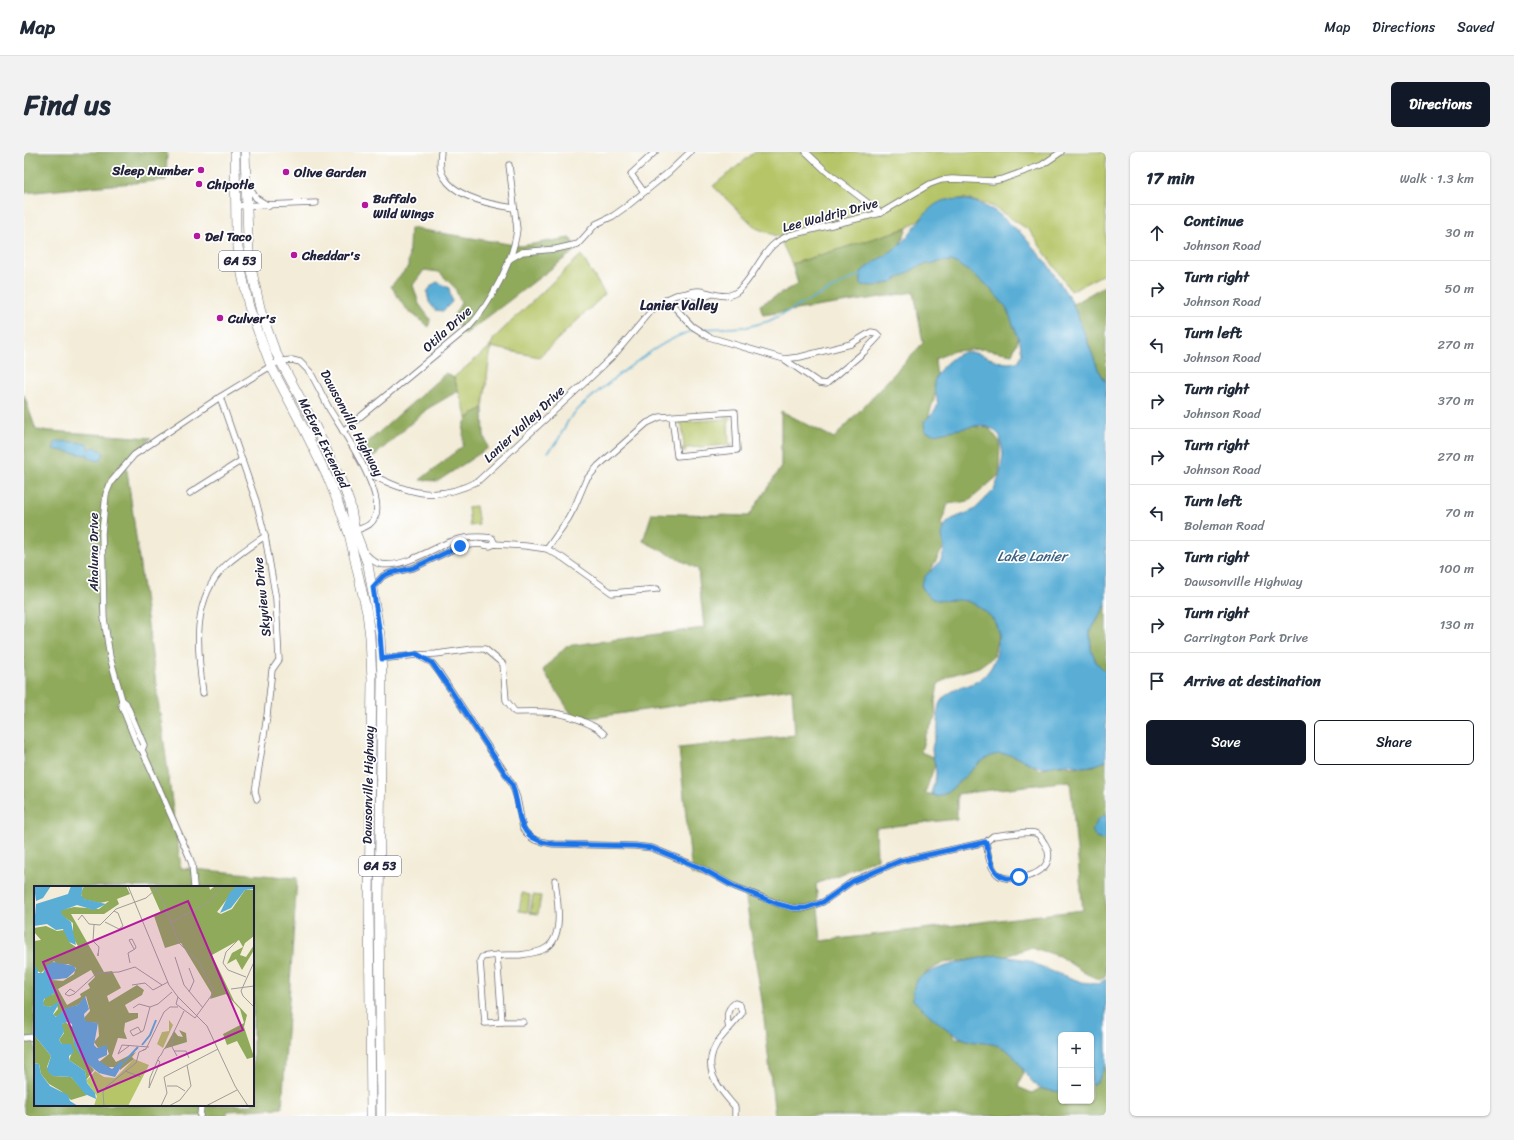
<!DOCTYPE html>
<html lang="en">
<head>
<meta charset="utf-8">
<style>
	:root { --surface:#fff; --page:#f2f2f3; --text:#1f2937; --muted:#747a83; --line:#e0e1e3; --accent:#111827 }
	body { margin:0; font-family:Sriracha,sans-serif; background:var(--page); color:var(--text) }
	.controls { position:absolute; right:12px; bottom:12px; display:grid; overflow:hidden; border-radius:6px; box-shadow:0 1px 3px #0004 }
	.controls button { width:36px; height:36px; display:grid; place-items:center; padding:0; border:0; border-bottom:1px solid var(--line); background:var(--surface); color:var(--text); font:20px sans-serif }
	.stop { position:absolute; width:12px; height:12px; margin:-9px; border:3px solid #1a73e8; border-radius:50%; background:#fff }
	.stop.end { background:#1a73e8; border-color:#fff; box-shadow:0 1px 4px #0008 }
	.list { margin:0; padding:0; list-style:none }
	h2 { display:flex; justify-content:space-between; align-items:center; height:52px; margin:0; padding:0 16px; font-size:17px }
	h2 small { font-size:13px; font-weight:400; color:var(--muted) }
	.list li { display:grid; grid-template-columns:26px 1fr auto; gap:12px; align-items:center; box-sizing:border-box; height:56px; padding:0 16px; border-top:1px solid var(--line) }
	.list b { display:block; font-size:15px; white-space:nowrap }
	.list p { margin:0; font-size:13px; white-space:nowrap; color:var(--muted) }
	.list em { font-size:13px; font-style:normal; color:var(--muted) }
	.actions { display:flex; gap:8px; padding:12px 16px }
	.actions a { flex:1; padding:9px 0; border:1px solid var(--accent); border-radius:6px; text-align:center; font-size:14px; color:var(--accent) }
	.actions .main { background:var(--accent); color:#fff }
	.icon { flex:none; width:22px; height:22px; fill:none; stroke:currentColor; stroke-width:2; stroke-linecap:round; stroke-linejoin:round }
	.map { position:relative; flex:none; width:1082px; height:964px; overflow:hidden; border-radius:6px }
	header { display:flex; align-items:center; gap:24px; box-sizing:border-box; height:56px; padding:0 20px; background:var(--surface); border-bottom:1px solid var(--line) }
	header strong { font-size:19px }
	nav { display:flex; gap:22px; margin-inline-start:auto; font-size:14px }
	.intro { display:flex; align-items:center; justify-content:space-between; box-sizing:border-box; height:96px; padding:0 24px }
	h1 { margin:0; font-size:28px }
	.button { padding:10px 18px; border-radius:6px; background:var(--accent); color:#fff; font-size:14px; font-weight:700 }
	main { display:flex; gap:24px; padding:0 24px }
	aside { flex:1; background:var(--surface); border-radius:6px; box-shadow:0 1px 3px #0004 }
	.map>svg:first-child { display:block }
	.green { fill:#b6c568; stroke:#6c7452 }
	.forest { fill:#90aa5c; stroke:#59664c; fill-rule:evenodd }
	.water { fill:#5aaed6; stroke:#3e6888 }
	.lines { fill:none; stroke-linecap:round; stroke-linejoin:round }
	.stream { stroke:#5aaed6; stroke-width:1.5 }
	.minor-casing { stroke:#6b6972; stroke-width:7 }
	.primary-casing { stroke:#6b6972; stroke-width:10 }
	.minor { stroke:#fff; stroke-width:5.5 }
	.primary { stroke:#fff; stroke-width:9 }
	.route { stroke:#1a73e8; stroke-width:5 }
	.poi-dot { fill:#b5179e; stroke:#fff; stroke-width:1.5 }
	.labels { text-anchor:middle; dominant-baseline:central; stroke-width:3.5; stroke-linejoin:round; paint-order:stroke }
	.shield { fill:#fff; stroke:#646476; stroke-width:1 }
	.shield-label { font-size:12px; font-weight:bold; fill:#22223b }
	.poi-label { font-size:13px; font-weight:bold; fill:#22223b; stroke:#fff; text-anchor:start }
	.street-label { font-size:13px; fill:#22223b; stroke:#fff }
	.neighbourhood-label { font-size:14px; font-weight:bold; fill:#22223b; stroke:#fff }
	.water-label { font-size:14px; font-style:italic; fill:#3b6181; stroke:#fff }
	.inset-river { fill:none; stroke:#5aaed6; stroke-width:2 }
	.inset-road { fill:none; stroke:#9f9b99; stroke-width:1 }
	.view { fill:#b5179e; fill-opacity:0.15; stroke:#b5179e; stroke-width:2 }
	.inset-edge { fill:none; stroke:#22223b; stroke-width:2 }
</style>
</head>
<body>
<header>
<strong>Map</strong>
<nav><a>Map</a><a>Directions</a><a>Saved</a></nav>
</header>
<div class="intro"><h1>Find us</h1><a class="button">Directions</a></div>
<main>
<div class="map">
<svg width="1082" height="964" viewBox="0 0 1082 964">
	<rect width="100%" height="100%" fill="#fff"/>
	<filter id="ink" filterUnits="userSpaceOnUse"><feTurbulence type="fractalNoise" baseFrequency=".025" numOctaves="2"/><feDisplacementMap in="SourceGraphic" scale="8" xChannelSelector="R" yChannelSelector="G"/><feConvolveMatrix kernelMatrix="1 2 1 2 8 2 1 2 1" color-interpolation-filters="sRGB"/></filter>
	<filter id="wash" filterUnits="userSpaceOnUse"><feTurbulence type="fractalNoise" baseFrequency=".012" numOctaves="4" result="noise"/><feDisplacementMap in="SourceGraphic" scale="16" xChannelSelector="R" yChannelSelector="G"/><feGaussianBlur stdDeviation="0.9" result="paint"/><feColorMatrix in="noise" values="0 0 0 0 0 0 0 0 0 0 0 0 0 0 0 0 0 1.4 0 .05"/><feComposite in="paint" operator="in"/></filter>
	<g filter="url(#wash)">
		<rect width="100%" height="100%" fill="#f3ecd8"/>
		<g class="green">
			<polygon points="731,0 1082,0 1082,121 1047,139 1005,78 968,54 939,46 910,57 883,76 768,112 755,85 732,76 689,34"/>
			<polygon points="557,103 581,142 515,205 467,195 459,256 443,266 430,225 466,195 470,186"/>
			<polygon points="703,263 707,266 704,268 705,292 709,292 708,295 705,296 704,293 662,296 661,300 657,299 656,296 660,296 658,272 654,271 658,267 659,270 702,267 701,264"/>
			<polygon points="452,354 455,373 446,374 444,355"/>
			<polygon points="498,741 506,743 504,760 495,759"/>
			<polygon points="509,743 517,744 514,762 506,761"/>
		</g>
		<g class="forest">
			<polygon points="0,0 143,0 142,28 0,41"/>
			<polygon points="386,76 497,94 546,86 553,97 440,183 429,165 437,151 431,136 415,120 400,118 389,133 395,152 406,167 405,175 381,156 367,134 384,115"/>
			<path d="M883,76L873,99L929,107L965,133L992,163L994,188L988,202L959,197L930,199L911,207L914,234L903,269L965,276L976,290L975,323L945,349L924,352L917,371L925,383L918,398L897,435L909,440L940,443L963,457L975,476L970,504L955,515L928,523L914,532L911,550L912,565L901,584L897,600L913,607L901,641L914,644C927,631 955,600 973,600C989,600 1003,609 1016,618L1030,612L1050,615L1070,614L1082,607V823L1076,828L1061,821L1035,804L1007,795L983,804L919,811L901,821L891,841L922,872L931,886L981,889L998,903L999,921L994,935L1008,941L1020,934L1037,932V949H1067V930L1082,911V964H751L738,849L721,741L668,722L655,596L771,583L768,537L551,568L519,518L542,494L680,476L674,417L619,389L628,361L725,364L757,315V259L810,286L899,191L890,140L739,163L736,153L774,132L768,112ZM1046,629L1059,758L797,789L792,732L853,707L852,676L933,667V642Z"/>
			<polygon points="1082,133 1082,230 1074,217 1049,152"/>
			<polygon points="422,221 430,226 434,239 403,257 348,306 335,298"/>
			<path d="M0,243L12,278L127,286L102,311L157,716L273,726L258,956L203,959V964H0ZM11,735H229V953H11Z"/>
			<path d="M459,256L460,283L464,296L414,329L396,328L439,294C440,269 436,270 459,256Z"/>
			<polygon points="1082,453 1082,520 1072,510 1067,496 1066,480"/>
		</g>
		<g class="water">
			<path d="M937,47L952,50L971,59L997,81L1025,114L1049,152L1074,217L1082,230V453L1066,480L1067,496L1072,510L1082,520V609C1075,612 1066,615 1058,615C1053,614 1048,612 1043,612C1034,612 1024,616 1016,615C1003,612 992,602 978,602C952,602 938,637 913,645L907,641C909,635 912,627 912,621C912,613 908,605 908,597C909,589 914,581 914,573C915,566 912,556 917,549C923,540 935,536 945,533C965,526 974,508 974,488C975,480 972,468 965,463C958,457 951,451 942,449C923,445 908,457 897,433L902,423L911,415L917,408L920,400L918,381L922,372L928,367L950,358L970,338L976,323L979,302L976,284L969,277L957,273L909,282L901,279L900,270C904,265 912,260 913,254C915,248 910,239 910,232C910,220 931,200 943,200C958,200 971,211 985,211C988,211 991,210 994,210L998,202L996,190L982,155L961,131L943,118L928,109L914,110L895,114L868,130L852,134L837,133V120C849,109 865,103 877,91C891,78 900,56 918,49C923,47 931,48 937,47Z"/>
			<polygon points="413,130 425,136 428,150 419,159 411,158 405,150 403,140 408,133"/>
			<polygon points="32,289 63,291 64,297 71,295 80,301 76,309 66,307 63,302 61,303 29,297"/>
			<polygon points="1082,662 1082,686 1078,688 1072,686 1068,678 1075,667"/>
			<path d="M973,803L1003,808L1027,819L1058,830L1074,832L1082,827V913L1074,929L1067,933V883H1037V940C1032,939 1027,939 1022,938C1003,933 998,910 984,899C968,888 958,893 943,888C926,883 902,860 889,848C889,840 889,833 894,827C906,815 955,806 973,803Z"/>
		</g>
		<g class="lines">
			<g class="stream">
				<polyline points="678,177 723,175 745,169 837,122"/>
				<path d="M524,300C527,296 531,293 534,288C539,280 541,272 547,265C559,251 573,241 586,230C609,212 644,184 672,178"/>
			</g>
		</g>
	</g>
	<g filter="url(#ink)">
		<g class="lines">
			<defs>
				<g id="minor">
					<path d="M417,0C416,8 415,18 420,25C432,46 469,53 490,56"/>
					<polyline points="782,0 802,19 857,61"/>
					<polyline points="223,32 232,46 245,54"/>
					<polyline points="620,40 607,22 631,0"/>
					<polyline points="212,54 292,51"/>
					<polyline points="484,108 498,100 532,97 554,92 572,72 589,64 603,54 645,20 666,0"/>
					<path d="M688,142C680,146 671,145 664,141C680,133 698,152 714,139C728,127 735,107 748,94C753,89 759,86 766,83L857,61L906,32L917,28L928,27L969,29L979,27L1018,13L1037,0"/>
					<polyline points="643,147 668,174 685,185 760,207 795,231 802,232 840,200 855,184 852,181 847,180 827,192 776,205 760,207"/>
					<polyline points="196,245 232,349 241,384 252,447 255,508 248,518 243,564 231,640 233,647"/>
					<path d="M319,279L445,175C466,152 490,108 493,77L485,13"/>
					<path d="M343,321C384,340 410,352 454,329L568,224L590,203L628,158L643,147L652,143L664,141"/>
					<polyline points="166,341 218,308"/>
					<polyline points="523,397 544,367 551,354 562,328 574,314 623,271 636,265 711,260 713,298 653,304 648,265"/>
					<path d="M341,401C345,405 350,411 356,412C376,417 407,398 425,390C439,385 454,384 468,386L471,392"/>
					<polyline points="349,435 359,424 366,421 389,416 436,394 455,392 466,394 471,392 502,394 523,397 539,406 588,441 633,437"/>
					<path d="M393,503L408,511L415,520L480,619L488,632L493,646L499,677L505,684L511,688L529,692L611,694L628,696L677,716L709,734L755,752L769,756H782L799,750L829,729L876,709L962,690L969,684C978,683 1005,679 1011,681C1017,683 1018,688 1021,692C1039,722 985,734 973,722C965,714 964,701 962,690"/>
					<path d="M356,507L393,503L412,502L449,497H461L479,512L482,548L491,560C519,559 540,559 565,572C571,575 576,577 580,582"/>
					<path d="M179,541C173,497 167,447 202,413C214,402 228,393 241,384"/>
					<polyline points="98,548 102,551 120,593 118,598"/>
					<path d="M170,735L168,712L165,704L118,598L114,595L97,552L98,548L86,505L80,466L78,381L82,342L87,330L110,303L196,245L247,214L256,209L268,208L276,210L286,220C293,232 299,245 306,258C319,279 362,342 351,365C347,375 338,375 329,380"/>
					<path d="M473,803L478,870L461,871L456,809L458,805C470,802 483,803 495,803C503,802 515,801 522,796C541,785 533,746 531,728"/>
					<polyline points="478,870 499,870"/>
					<path d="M705,877C703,867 701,858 711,851L716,853L718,861C711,871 703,878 696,887C675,914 693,934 711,955V964"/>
					<polyline points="0,886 11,885"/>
					<polyline points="176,964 177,953"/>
				</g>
				<g id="primary">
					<polyline points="211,0 212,81 218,122 225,155 247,214 280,277 305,328 314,351 325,382 343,461 346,485 348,527 345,750 347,964"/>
					<polyline points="221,0 224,86 226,111 237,160 251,199 290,272 319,333 326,352 331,379 344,413 356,483 358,526 355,754 357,964"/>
				</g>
			</defs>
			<use href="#minor" class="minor-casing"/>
			<use href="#primary" class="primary-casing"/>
			<use href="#minor" class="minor"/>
			<use href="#primary" class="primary"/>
		</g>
	</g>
	<g class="lines" filter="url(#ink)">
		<path class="route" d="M436,394L389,416L366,421L359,424L349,435L356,483L358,507L393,502L408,511L426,537L488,632C499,663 489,687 530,692L611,694L628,696L677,716L709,734L754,752L769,756H782L799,750L829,729L876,709L962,690C965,703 967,723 982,726C986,727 991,726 995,725"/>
	</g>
	<g class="poi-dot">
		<circle cx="177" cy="18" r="4"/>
		<circle cx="262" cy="20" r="4"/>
		<circle cx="175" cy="32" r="4"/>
		<circle cx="341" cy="53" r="4"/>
		<circle cx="173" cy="84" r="4"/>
		<circle cx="270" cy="103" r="4"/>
		<circle cx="196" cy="166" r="4"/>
	</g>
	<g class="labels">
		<g class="shield">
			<rect x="195" y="99" width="42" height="20" rx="3"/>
			<rect x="335" y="704" width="42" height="20" rx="3"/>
		</g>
		<g class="shield-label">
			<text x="216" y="109">GA 53</text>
			<text x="356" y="714">GA 53</text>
		</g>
		<g class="poi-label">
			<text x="169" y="18" text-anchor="end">Sleep Number</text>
			<text x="270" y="20">Olive Garden</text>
			<text x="183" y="32">Chipotle</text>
			<text x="349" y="46">Buffalo<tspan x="349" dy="15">Wild Wings</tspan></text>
			<text x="181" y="84">Del Taco</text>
			<text x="278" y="103">Cheddar's</text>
			<text x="204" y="166">Culver's</text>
		</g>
		<g class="street-label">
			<text transform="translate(806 63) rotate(-15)">Lee Waldrip Drive</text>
			<text transform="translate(423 177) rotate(-42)">Otila Drive</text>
			<text transform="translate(328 271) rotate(62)">Dawsonville Highway</text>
			<text transform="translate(500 272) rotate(-43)">Lanier Valley Drive</text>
			<text transform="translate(300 291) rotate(64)">McEver Extended</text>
			<text transform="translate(69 400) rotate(-90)">Ahaluna Drive</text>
			<text transform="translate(238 445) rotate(-96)">Skyview Drive</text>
			<text transform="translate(344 633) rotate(-89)">Dawsonville Highway</text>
		</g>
		<g class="neighbourhood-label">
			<text x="655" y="153">Lanier Valley</text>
		</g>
		<g class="water-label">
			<text x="1008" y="404">Lake Lanier</text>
		</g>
	</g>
	<g transform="translate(10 734)">
		<rect width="220" height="220" fill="#f3ecd8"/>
		<path d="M135,134L139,139L129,162L123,158L128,146L135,145ZM100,173L115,179L94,220H60L63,210L52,195L61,185L70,191L81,192Z" fill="#b6c568"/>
		<path d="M50,0H92L96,8L83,13L85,18L70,28H37L70,86L78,85L87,102L73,110L75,116L103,99L110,104L108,109L91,119L95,127H104V132L91,137L90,145L93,153L84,152L78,170L82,176L102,166L98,171L100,173L86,184V181H72L65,176L75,168L72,160L64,162L60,156L65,150L64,137L51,136L50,132L56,125L52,110L44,119L31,123L23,131L19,129L24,123L23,119L15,121L8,119L12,110L20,108L18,94L29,95L40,88L42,82L34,78L24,80L20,75L7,87L3,85V82H0V55L7,54L0,46V42L12,40L23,45L30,44L36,57L42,61L44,60L39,52V37L27,29V24L40,21L65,23L75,15L66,17L48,13L47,7ZM57,84L61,91L54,98L56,102L46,108L47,111L33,119L24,103ZM115,0H175L176,4L181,0H203L183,26L187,28L198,23L211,4H220V50L211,57L206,69L212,71L220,59V64L208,84L202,73L193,78L198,67L209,61L205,54L178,69L200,115L213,129L210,141L220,171L213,173L203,155L193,159L189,148L210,137L206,123L192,108L176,113L178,108L147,57L131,62L120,30L127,27ZM31,136L39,141L40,158L48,171L60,184L52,194L51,185L35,174L39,164L34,158H28L25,154L30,147L27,139ZM145,144L152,147L153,156L130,163L140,145L144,150L149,151ZM0,149L17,170L13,181L19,190L37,191L53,209L37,214L27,205L15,198L7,188L5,178L0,177Z" fill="#90aa5c" fill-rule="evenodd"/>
		<path d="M0,0H17L9,12L2,15ZM37,0H49L47,9L50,13L72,18L60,24L43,19L27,25L28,29L37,36L42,59L35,56L29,43L22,44L13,38L0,40L2,18L34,8ZM203,0H220V3L211,4L197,22L186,27L196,6ZM19,76L40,80L42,84L33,92L17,94L21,107L10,113L9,119L16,121L27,114L19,128L22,131L32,122L44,119L51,110L55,123L50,128L51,135L64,137L60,159L63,162L73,159V169L64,173L65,175L78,183L87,175L90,176L81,191L65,187L49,174L40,159L38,138L34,136L28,138L30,146L25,154L28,158H37L40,166L35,170V174L51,185L53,197L61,207L62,213L51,208L37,191L19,190L15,187L13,183L17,170L0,149V82L3,81L4,87H9L13,79ZM0,177L5,178L7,188L16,200L34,209L36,215L44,220H1Z" fill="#5aaed6"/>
		<path class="inset-river" d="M108,159L116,149L122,134M90,176L104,161"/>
		<path class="inset-road" d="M94,0L135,99L144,111L173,140L201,200L214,220M120,0L128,13L145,57L165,76L179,103L177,110L161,132L142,118L144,111M44,34L48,29L55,38L66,39L82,23L112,12L121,4M71,36L85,43L89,40L84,27L80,25M136,37L175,16L188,0M60,39L59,55L65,61L64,69V70V67M203,55L192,66L189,77L194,84L212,91M141,71L150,99L169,122M220,76L207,105L209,110L220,121M96,77L94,67L101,63L102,61L98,53L95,54L100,63M155,82L160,95L155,106M98,99L111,97L119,104L134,96M197,103L220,100M41,106L36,103L31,108L35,110L40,108L63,87L85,86L101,81L128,99M99,122L105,118L116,121L124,118L138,106M220,135V148M107,146L104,141L96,145L99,150L109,145L110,143L116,121M112,163L130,126L136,121H144M140,165H152L155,172M84,168L88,159L115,161M84,168L95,160M143,170L138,161L139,148L150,125M124,174L126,176L115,202L116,192L125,171L127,169L130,163L138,157M91,185L107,191M133,200H143L151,205M70,220L69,206L72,201L102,177L105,166L112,163L109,164M127,220L133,207L130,191L184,163M135,220L146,214L157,200L153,179M172,220L203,204"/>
		<path class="view" d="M154,15L209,144L64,206L9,76Z"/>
		<rect width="220" height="220" class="inset-edge"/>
	</g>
</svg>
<div class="controls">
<button>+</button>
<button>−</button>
</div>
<div class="stop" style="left:995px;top:725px"></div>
<div class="stop end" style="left:436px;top:394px"></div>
</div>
<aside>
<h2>17 min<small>Walk · 1.3 km</small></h2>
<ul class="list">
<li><svg class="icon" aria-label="ahead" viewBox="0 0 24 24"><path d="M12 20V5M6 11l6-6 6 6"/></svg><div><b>Continue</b><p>Johnson Road</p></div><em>30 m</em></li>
<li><svg class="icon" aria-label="right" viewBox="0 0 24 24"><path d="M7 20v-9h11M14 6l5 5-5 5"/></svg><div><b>Turn right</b><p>Johnson Road</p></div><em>50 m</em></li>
<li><svg class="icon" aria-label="left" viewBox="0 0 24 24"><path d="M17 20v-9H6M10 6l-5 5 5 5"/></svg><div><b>Turn left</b><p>Johnson Road</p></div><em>270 m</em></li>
<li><svg class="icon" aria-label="right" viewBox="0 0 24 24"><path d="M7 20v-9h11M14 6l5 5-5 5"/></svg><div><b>Turn right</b><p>Johnson Road</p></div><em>370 m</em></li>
<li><svg class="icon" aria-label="right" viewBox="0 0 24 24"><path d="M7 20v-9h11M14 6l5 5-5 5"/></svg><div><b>Turn right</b><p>Johnson Road</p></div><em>270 m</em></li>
<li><svg class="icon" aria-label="left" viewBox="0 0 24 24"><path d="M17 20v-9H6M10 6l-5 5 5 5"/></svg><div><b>Turn left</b><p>Boleman Road</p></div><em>70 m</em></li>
<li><svg class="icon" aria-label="right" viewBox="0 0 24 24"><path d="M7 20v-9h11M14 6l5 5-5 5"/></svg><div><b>Turn right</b><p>Dawsonville Highway</p></div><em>100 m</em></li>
<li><svg class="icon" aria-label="right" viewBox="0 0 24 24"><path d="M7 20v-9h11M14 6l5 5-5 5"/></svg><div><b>Turn right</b><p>Carrington Park Drive</p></div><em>130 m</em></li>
<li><svg class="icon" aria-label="arrive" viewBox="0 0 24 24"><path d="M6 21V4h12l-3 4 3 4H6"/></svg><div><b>Arrive at destination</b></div></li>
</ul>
<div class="actions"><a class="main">Save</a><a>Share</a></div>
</aside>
</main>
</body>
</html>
